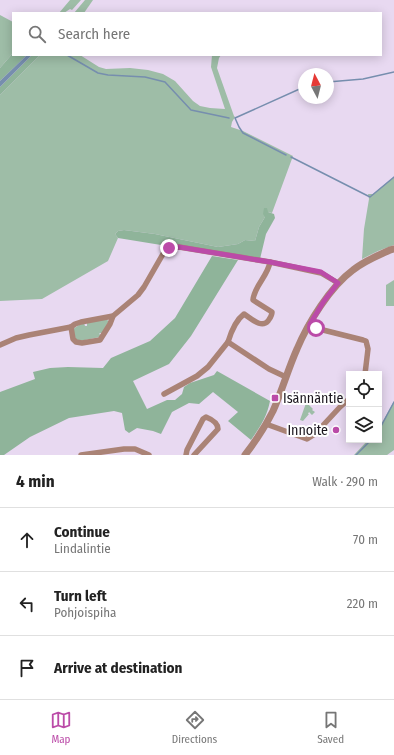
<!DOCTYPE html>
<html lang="en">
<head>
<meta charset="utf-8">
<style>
	:root { --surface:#fff; --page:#f2f2f2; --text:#222; --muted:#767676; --line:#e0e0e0; --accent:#bb4ba8 }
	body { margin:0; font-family:"Fira Sans Condensed",sans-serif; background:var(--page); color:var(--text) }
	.controls { position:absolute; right:12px; bottom:12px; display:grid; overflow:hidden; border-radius:0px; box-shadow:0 2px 10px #0003 }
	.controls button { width:36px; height:36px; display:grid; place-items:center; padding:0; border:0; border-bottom:1px solid var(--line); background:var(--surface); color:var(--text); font:20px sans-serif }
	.compass { position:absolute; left:298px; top:68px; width:36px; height:36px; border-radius:50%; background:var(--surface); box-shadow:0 2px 10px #0003; rotate:353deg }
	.stop { position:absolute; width:12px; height:12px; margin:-9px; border:3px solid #bb4ba8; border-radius:50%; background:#fff }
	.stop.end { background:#bb4ba8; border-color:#fff; box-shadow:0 1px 4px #0008 }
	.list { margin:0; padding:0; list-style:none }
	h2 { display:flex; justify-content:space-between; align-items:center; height:52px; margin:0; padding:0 16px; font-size:17px }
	h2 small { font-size:13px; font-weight:400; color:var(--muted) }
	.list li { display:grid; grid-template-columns:26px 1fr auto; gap:12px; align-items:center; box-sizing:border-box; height:64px; padding:0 16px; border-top:1px solid var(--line) }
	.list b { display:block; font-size:15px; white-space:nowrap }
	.list p { margin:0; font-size:13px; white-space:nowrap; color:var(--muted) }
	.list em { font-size:13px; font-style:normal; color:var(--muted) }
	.icon { flex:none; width:22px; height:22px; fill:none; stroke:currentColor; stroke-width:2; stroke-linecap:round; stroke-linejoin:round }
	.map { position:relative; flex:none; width:394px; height:455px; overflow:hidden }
	.search { position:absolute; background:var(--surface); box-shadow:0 2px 10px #0003; left:12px; right:12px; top:12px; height:44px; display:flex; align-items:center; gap:10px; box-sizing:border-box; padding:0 14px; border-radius:0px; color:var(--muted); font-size:15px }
	.sheet { height:244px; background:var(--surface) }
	nav { display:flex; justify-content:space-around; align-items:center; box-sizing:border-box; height:56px; border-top:1px solid var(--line); background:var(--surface); font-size:11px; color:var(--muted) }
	nav a { display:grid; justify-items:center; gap:2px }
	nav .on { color:var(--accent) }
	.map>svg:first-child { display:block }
	.green { fill:#9ebda7 }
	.forest { fill:#8fb49a }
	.water { fill:#768eae }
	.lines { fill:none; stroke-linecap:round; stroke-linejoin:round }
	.stream { stroke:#768eae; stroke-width:1.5 }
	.minor { stroke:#aa8376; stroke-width:5.5 }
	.tertiary { stroke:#aa8376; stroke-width:7 }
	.route { stroke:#bb4ba8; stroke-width:5 }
	.poi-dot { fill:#bb4ba8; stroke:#fff; stroke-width:1.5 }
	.labels { text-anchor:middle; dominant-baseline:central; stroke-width:4; stroke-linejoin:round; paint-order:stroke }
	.poi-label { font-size:14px; fill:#1b161e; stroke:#fff; text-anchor:start }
</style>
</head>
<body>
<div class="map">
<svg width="394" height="455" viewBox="0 0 394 455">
	<rect width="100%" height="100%" fill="#e8d9f1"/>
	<g class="green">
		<polygon points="70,0 81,0 72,10 70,9 64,13 59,13"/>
		<polygon points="85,0 93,0 84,13 74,13"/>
		<polygon points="0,15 13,22 13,53 0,68"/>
		<polygon points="40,55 80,55 99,67 106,69 130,68 148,70 163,74 175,81 193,101 200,106 210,108 225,109 211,67 212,55 221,55 219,58 217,68 234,116 235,117 232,122 231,127 243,131 293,156 272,213 268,212 259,227 255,241 245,240 238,244 218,247 155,234 124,230 118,231 115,234 118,238 108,261 42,299 0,301 0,95"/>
		<polygon points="394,177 394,245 378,251 362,259 364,229 369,199 368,194 373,194"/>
		<polygon points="394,280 394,306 386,306 386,285"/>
		<polygon points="107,319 109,323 102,333 100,333 99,334 101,335 100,337 80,341 76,341 73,329 79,325 84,323 85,326 87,326 87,323"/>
		<polygon points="394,401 394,450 387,455 354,455 368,440 379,440 379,428"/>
		<polygon points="306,403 307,403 313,409 312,410 315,412 312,415 309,412 308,414 309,414 303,421 300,420"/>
	</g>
	<g class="forest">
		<polygon points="13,53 13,55 27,55 0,81 0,68"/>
		<polygon points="32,55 40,55 0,95 0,87"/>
		<polygon points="264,208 267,208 268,212 274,214 275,218 266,234 260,259 174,245 161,245 118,238 115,234 118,231 124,230 155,234 218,247 238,244 245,240 255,241 259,227 265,217 263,214"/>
		<path d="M212,256L238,260L191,336L169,364L133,381L147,409L167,400H175L182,394L184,387L190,383L214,375L217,371L270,401C267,417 260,427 251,440L228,421L238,412L213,392L199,404L189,403L172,412L161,434L153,431L137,428L129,433L125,430L122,413L114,411L69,418L30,437L4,455H0V392L35,379L33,372L50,368L68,367L103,368L111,358L150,341L175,318Z"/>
	</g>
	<polygon class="water" points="27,55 32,55 0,87 0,81"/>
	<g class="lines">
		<g class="stream">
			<polyline points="67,55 98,73 108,75 145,77 165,82 191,110 229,118"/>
			<polyline points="328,82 363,79 394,72"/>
			<polyline points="286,155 243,133 239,127 235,118 304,87"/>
			<polyline points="291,157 370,197 394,177"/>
			<polyline points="379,430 394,402"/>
			<polyline points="356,455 371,440"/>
		</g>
		<g class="minor">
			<polyline points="309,324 315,328 363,340 366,341 368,349 365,374"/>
			<polyline points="71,327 73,339 76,342 82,343 100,340 110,324 113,316"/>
			<path d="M228,342C231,332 236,320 244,314C251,318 261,329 268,321C270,318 272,316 272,312L253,300C254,286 268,276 270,262"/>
			<polyline points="0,345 16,338 29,335 71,327 75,324 81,322 113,316 138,295 144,287 163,254 169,248 179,247 270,262 321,273 338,283"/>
			<polyline points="164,394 197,376 208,367 228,342 269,369 286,377"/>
			<polyline points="266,424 307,439 315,434 340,407 349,399"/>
			<polyline points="81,455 124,449 135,449 149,455"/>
			<path d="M186,455L187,450L203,419L206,417C211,419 218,423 218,429L194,455"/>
		</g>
		<path class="tertiary" d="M245,455C255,442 265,427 273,411C282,391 288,369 297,349C308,323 330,287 353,270C364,261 377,256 390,250L394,249"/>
	</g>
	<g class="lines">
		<polyline class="route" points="169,248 179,247 270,262 321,272 338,283 324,301 310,324 316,328"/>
	</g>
	<g class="poi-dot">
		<rect x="271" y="394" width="8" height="8" rx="2"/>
		<circle cx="336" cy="430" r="4"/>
	</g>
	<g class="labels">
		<g class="poi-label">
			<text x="283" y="398">Isännäntie</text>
			<text x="328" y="430" text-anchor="end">Innoite</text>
		</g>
	</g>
</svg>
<div class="controls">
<button><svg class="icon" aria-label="locate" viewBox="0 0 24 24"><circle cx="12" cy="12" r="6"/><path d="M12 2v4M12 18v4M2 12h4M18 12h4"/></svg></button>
<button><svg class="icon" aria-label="layers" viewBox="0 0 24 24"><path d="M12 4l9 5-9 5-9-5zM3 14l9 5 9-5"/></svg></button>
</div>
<svg class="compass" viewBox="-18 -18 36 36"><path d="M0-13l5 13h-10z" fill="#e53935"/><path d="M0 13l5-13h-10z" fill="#767676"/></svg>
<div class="stop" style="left:316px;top:328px"></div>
<div class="stop end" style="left:169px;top:248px"></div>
<div class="search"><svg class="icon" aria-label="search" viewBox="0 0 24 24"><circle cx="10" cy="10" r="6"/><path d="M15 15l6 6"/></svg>Search here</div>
</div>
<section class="sheet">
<h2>4 min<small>Walk · 290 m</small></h2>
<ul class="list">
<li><svg class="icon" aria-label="ahead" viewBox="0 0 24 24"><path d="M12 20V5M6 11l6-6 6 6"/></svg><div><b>Continue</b><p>Lindalintie</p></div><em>70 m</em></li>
<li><svg class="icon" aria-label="left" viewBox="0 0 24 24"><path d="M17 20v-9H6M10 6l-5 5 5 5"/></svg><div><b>Turn left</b><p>Pohjoispiha</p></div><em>220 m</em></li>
<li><svg class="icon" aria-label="arrive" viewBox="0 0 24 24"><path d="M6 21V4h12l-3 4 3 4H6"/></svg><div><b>Arrive at destination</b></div></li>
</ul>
</section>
<nav>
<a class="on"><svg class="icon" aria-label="map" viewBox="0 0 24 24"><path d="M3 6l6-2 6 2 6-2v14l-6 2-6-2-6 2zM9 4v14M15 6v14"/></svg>Map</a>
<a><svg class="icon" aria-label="directions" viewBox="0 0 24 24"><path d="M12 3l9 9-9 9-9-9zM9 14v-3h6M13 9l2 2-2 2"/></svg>Directions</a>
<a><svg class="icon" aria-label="saved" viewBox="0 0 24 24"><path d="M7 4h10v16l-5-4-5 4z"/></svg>Saved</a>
</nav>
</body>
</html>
